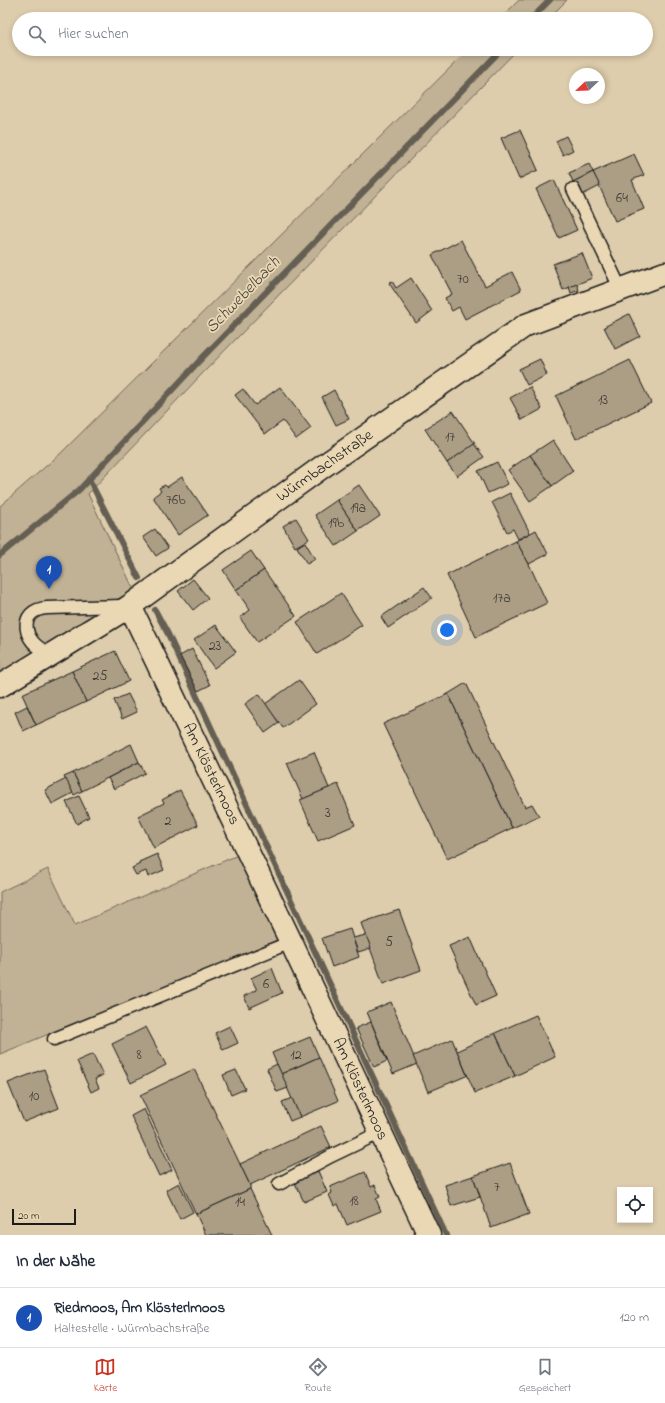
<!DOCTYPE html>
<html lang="de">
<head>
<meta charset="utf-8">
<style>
	:root { --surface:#fff; --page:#f6f6f7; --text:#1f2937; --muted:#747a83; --line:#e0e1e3; --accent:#c8321e }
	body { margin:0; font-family:"Indie Flower",sans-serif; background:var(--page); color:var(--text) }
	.controls { position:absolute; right:12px; bottom:12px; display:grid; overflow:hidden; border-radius:0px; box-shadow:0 2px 6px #0003 }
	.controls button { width:36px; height:36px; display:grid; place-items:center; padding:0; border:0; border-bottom:1px solid var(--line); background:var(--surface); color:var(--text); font:20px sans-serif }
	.compass { position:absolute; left:569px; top:68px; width:36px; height:36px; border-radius:50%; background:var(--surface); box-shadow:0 2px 6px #0003; rotate:247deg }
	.scale { position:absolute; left:12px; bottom:10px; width:64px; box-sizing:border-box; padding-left:4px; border:2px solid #1c1c1c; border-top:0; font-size:11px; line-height:14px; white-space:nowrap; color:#1c1c1c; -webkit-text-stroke:3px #ead8b5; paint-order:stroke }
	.you { position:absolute; left:447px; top:630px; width:14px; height:14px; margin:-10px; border:3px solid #fff; border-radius:50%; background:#1a73e8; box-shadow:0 0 0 6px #1a73e833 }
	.badge { display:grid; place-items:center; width:26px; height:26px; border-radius:50%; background:var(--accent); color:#fff; font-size:13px; font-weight:700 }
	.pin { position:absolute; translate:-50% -33px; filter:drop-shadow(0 1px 2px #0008) }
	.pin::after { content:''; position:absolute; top:21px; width:14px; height:12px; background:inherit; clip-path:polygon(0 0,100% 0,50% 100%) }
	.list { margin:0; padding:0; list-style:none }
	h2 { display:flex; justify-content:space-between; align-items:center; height:52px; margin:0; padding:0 16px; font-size:17px }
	h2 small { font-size:13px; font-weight:400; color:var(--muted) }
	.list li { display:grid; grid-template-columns:26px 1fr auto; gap:12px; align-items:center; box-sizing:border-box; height:60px; padding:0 16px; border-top:1px solid var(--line) }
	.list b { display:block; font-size:15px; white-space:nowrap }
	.list p { margin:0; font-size:13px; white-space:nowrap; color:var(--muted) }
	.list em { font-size:13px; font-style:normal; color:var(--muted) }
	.icon { flex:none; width:22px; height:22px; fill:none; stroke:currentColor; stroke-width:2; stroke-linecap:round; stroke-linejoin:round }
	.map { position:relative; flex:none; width:665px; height:1235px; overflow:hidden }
	.search { position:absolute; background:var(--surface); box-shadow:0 2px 6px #0003; left:12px; right:12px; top:12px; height:44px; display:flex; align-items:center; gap:10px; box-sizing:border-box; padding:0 14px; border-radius:22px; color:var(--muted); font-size:15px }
	.sheet { height:112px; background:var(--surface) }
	nav { display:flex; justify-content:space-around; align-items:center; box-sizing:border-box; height:56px; border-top:1px solid var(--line); background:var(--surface); font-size:11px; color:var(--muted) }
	nav a { display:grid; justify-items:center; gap:2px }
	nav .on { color:var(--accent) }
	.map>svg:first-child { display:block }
	.green { fill:#c1b296; stroke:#6e6759 }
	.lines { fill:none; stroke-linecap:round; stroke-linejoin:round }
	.stream { stroke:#655f52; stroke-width:6 }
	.building { fill:#ab9e85; stroke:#1c1c1c }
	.service-casing { stroke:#1c1c1c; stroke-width:15 }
	.minor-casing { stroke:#1c1c1c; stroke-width:25 }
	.service { stroke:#ead8b5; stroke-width:12 }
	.minor { stroke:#ead8b5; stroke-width:22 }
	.labels { text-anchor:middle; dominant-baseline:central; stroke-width:3.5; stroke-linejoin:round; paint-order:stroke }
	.number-label { font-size:14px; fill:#403c36 }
	.street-label { font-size:16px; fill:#1c1c1c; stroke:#ead8b5 }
	.water-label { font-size:17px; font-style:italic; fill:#46433c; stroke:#ead8b5 }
</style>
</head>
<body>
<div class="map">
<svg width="665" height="1235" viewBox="0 0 665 1235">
	<rect width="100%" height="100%" fill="#decdac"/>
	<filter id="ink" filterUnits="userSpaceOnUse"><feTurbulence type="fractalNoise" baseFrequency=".025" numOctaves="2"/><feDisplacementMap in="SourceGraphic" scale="8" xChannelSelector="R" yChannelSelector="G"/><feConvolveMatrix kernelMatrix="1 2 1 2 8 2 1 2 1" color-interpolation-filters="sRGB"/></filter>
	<g filter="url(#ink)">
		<g class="green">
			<polygon points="519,0 567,0 548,19 500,19"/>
			<polygon points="469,49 518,49 202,374 88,494 135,592 0,676 0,506 60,454"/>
			<polygon points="245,852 285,937 0,1054 0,892 48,869 75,925"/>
		</g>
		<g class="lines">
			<g class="stream">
				<polyline points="531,19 550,0"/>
				<polyline points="89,479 139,578"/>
				<polyline points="0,555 79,490 202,358 502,49"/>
				<polyline points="155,610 168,634 446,1235"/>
			</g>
		</g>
		<g class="building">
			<polygon points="520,130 538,170 519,179 501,138"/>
			<polygon points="566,136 573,150 563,155 556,141"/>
			<polygon points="634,154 644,175 632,180 644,209 615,221 593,172"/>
			<polygon points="589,164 593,172 573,182 569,173"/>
			<polygon points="593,172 600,186 580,196 573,182"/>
			<polygon points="554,180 577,230 559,238 536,189"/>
			<polygon points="461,240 485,286 512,272 521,290 465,319 459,307 452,311 445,298 452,294 432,255"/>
			<polygon points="582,253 592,278 563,290 553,264"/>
			<polygon points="411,278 432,311 416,323 389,283 392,281 396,288"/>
			<polygon points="577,284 579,290 571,293 569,287"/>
			<polygon points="629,314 640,336 615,349 604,327"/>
			<polygon points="540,359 547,375 527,385 519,369"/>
			<polygon points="630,360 651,403 576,439 556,396"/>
			<polygon points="280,387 311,428 296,439 283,421 265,434 235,395 243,389 255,405"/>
			<polygon points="530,387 542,409 522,420 510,398"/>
			<polygon points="334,390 349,419 336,425 322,397"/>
			<polygon points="453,411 475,444 447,463 425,429"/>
			<polygon points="553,440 573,471 552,486 530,455"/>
			<polygon points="474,444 484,457 457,476 447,463"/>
			<polygon points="530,455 552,486 530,501 508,470"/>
			<polygon points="497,462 508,484 488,493 478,471"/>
			<polygon points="182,477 208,515 178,535 153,497 161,491 159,488 165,485 167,487"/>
			<polygon points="359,485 380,516 358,531 337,500"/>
			<polygon points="510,493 530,533 518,539 513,529 507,532 492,502"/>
			<polygon points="337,500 358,531 336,546 315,515"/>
			<polygon points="296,518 309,539 295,547 283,526"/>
			<polygon points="155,529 168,548 156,556 143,537"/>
			<polygon points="536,530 548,554 529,564 516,541"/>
			<polygon points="516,541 529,564 547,603 476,637 447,575"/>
			<polygon points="305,542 315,559 307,564 297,547"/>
			<polygon points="251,551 264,570 236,590 223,570"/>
			<polygon points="264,570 296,616 257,642 240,618 250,610 236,590"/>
			<polygon points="193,579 208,598 193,610 178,591"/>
			<polygon points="424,587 432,598 388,628 381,617"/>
			<polygon points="341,593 362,625 317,654 297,622"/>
			<polygon points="216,625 236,652 214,668 194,640"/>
			<polygon points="192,649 210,685 198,691 180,656"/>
			<polygon points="115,651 129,681 86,702 72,671"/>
			<polygon points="72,671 86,702 36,725 22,694"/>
			<polygon points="299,680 316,704 283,728 265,704"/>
			<polygon points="466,683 525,807 532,804 539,816 512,828 448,694"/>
			<polygon points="128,694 137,712 122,719 114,700"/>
			<polygon points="259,694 279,723 265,733 245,704"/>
			<polygon points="448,694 512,828 447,859 383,724"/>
			<polygon points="27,706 36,725 23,731 15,712"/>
			<polygon points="131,744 139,762 82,791 73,773"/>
			<polygon points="314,752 329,788 303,799 287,763"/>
			<polygon points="139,762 145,773 114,789 108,778"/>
			<polygon points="73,773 82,791 74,795 64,777"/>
			<polygon points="66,779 73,793 52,804 45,790"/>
			<polygon points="338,784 355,825 318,841 300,800"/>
			<polygon points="180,790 198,825 154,848 138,816 164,803 162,800"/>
			<polygon points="79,796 89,817 77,824 66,802"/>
			<polygon points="157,854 164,870 148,877 146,871 136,875 132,868 140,864 139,862"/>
			<polygon points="399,910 421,970 383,984 361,923"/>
			<polygon points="350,929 359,957 332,967 322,938"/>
			<polygon points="366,935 371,948 358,952 353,938"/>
			<polygon points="470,937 496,996 476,1005 449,946"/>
			<polygon points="272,968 282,993 249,1008 244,996 257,990 251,978"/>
			<polygon points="391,1002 417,1064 393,1074 367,1012"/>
			<polygon points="536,1015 555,1057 515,1076 495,1033"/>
			<polygon points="371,1022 387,1061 374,1067 356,1028"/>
			<polygon points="230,1026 238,1043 223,1050 215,1033"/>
			<polygon points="146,1027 166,1065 131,1083 112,1044"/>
			<polygon points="495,1033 515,1076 475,1093 457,1051"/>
			<polygon points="310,1037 319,1057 281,1074 272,1053"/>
			<polygon points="452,1039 467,1075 466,1076 428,1092 413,1056"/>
			<polygon points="93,1054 103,1075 95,1079 99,1088 91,1092 77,1061"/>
			<polygon points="319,1057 338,1101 300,1117 281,1074"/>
			<polygon points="277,1064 288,1088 277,1092 267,1069"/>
			<polygon points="44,1069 59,1108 24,1122 8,1083"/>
			<polygon points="194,1069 240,1164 250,1185 250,1189 196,1214 140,1095"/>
			<polygon points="236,1070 245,1089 231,1095 223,1075"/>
			<polygon points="292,1098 300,1117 290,1121 282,1102"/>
			<polygon points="144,1109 172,1170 159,1176 131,1116"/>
			<polygon points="321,1126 331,1147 250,1185 240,1164"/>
			<polygon points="510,1163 529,1214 491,1228 473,1176"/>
			<polygon points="318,1171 327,1192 304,1202 294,1181"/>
			<polygon points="365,1172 371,1187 375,1185 380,1197 376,1199 381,1211 347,1225 338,1204 334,1206 329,1195 332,1193 330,1187"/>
			<polygon points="473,1176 480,1197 451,1206 445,1185"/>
			<polygon points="179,1183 193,1212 180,1219 166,1190"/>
			<polygon points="250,1189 272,1235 206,1235 196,1214"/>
		</g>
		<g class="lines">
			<defs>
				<g id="service">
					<polyline points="573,189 621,290"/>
					<path d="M55,652C52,652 49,652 46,651C24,644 16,610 47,608L123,606"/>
					<polyline points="54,1039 291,942"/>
					<polyline points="279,1184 331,1156 381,1132"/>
				</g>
				<g id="minor">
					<polyline points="130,606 291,942 429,1235"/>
					<polyline points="0,686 130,606 322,467 526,325 665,273"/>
				</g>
			</defs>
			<use href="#service" class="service-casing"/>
			<use href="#minor" class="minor-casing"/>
			<use href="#service" class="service"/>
			<use href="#minor" class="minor"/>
		</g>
	</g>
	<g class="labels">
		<g class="number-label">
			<text x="622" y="198">64</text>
			<text x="463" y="279">70</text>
			<text x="603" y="400">13</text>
			<text x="450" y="437">17</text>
			<text x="176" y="500">76b</text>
			<text x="358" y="508">19a</text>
			<text x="336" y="523">19b</text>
			<text x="502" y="598">17a</text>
			<text x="215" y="646">23</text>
			<text x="100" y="676">25</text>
			<text x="328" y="813">3</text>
			<text x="168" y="821">2</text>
			<text x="389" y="942">5</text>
			<text x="266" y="984">6</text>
			<text x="139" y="1055">8</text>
			<text x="296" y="1055">12</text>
			<text x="34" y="1096">10</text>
			<text x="497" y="1187">7</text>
			<text x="354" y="1201">18</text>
			<text x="240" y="1202">14</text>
		</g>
		<g class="street-label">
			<text transform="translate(325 466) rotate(-35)">Würmbachstraße</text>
			<text transform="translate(211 774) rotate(64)">Am Klösterlmoos</text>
			<text transform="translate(360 1089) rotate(65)">Am Klösterlmoos</text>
		</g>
		<g class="water-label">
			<text transform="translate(243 295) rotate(-46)">Schwebelbach</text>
		</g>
	</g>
</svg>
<div class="controls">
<button><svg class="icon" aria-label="locate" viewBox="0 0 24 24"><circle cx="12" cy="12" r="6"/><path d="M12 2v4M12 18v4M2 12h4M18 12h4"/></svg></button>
</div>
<svg class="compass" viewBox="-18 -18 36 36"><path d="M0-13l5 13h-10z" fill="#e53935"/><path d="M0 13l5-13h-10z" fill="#747a83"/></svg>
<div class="scale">20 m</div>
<div class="you"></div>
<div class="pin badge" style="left:49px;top:589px;background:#1a4fb4">1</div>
<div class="search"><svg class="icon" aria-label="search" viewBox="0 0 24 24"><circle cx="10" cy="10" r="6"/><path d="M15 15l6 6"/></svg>Hier suchen</div>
</div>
<section class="sheet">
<h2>In der Nähe<small></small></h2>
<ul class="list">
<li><span class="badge" style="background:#1a4fb4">1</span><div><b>Riedmoos, Am Klösterlmoos</b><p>Haltestelle · Würmbachstraße</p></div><em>120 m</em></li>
</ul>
</section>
<nav>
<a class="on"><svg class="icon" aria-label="map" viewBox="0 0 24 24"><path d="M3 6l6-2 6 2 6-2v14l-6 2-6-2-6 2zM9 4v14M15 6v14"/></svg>Karte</a>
<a><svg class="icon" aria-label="directions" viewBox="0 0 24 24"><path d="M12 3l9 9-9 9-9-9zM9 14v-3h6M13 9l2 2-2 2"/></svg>Route</a>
<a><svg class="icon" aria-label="saved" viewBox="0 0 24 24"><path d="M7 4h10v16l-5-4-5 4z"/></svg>Gespeichert</a>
</nav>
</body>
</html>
